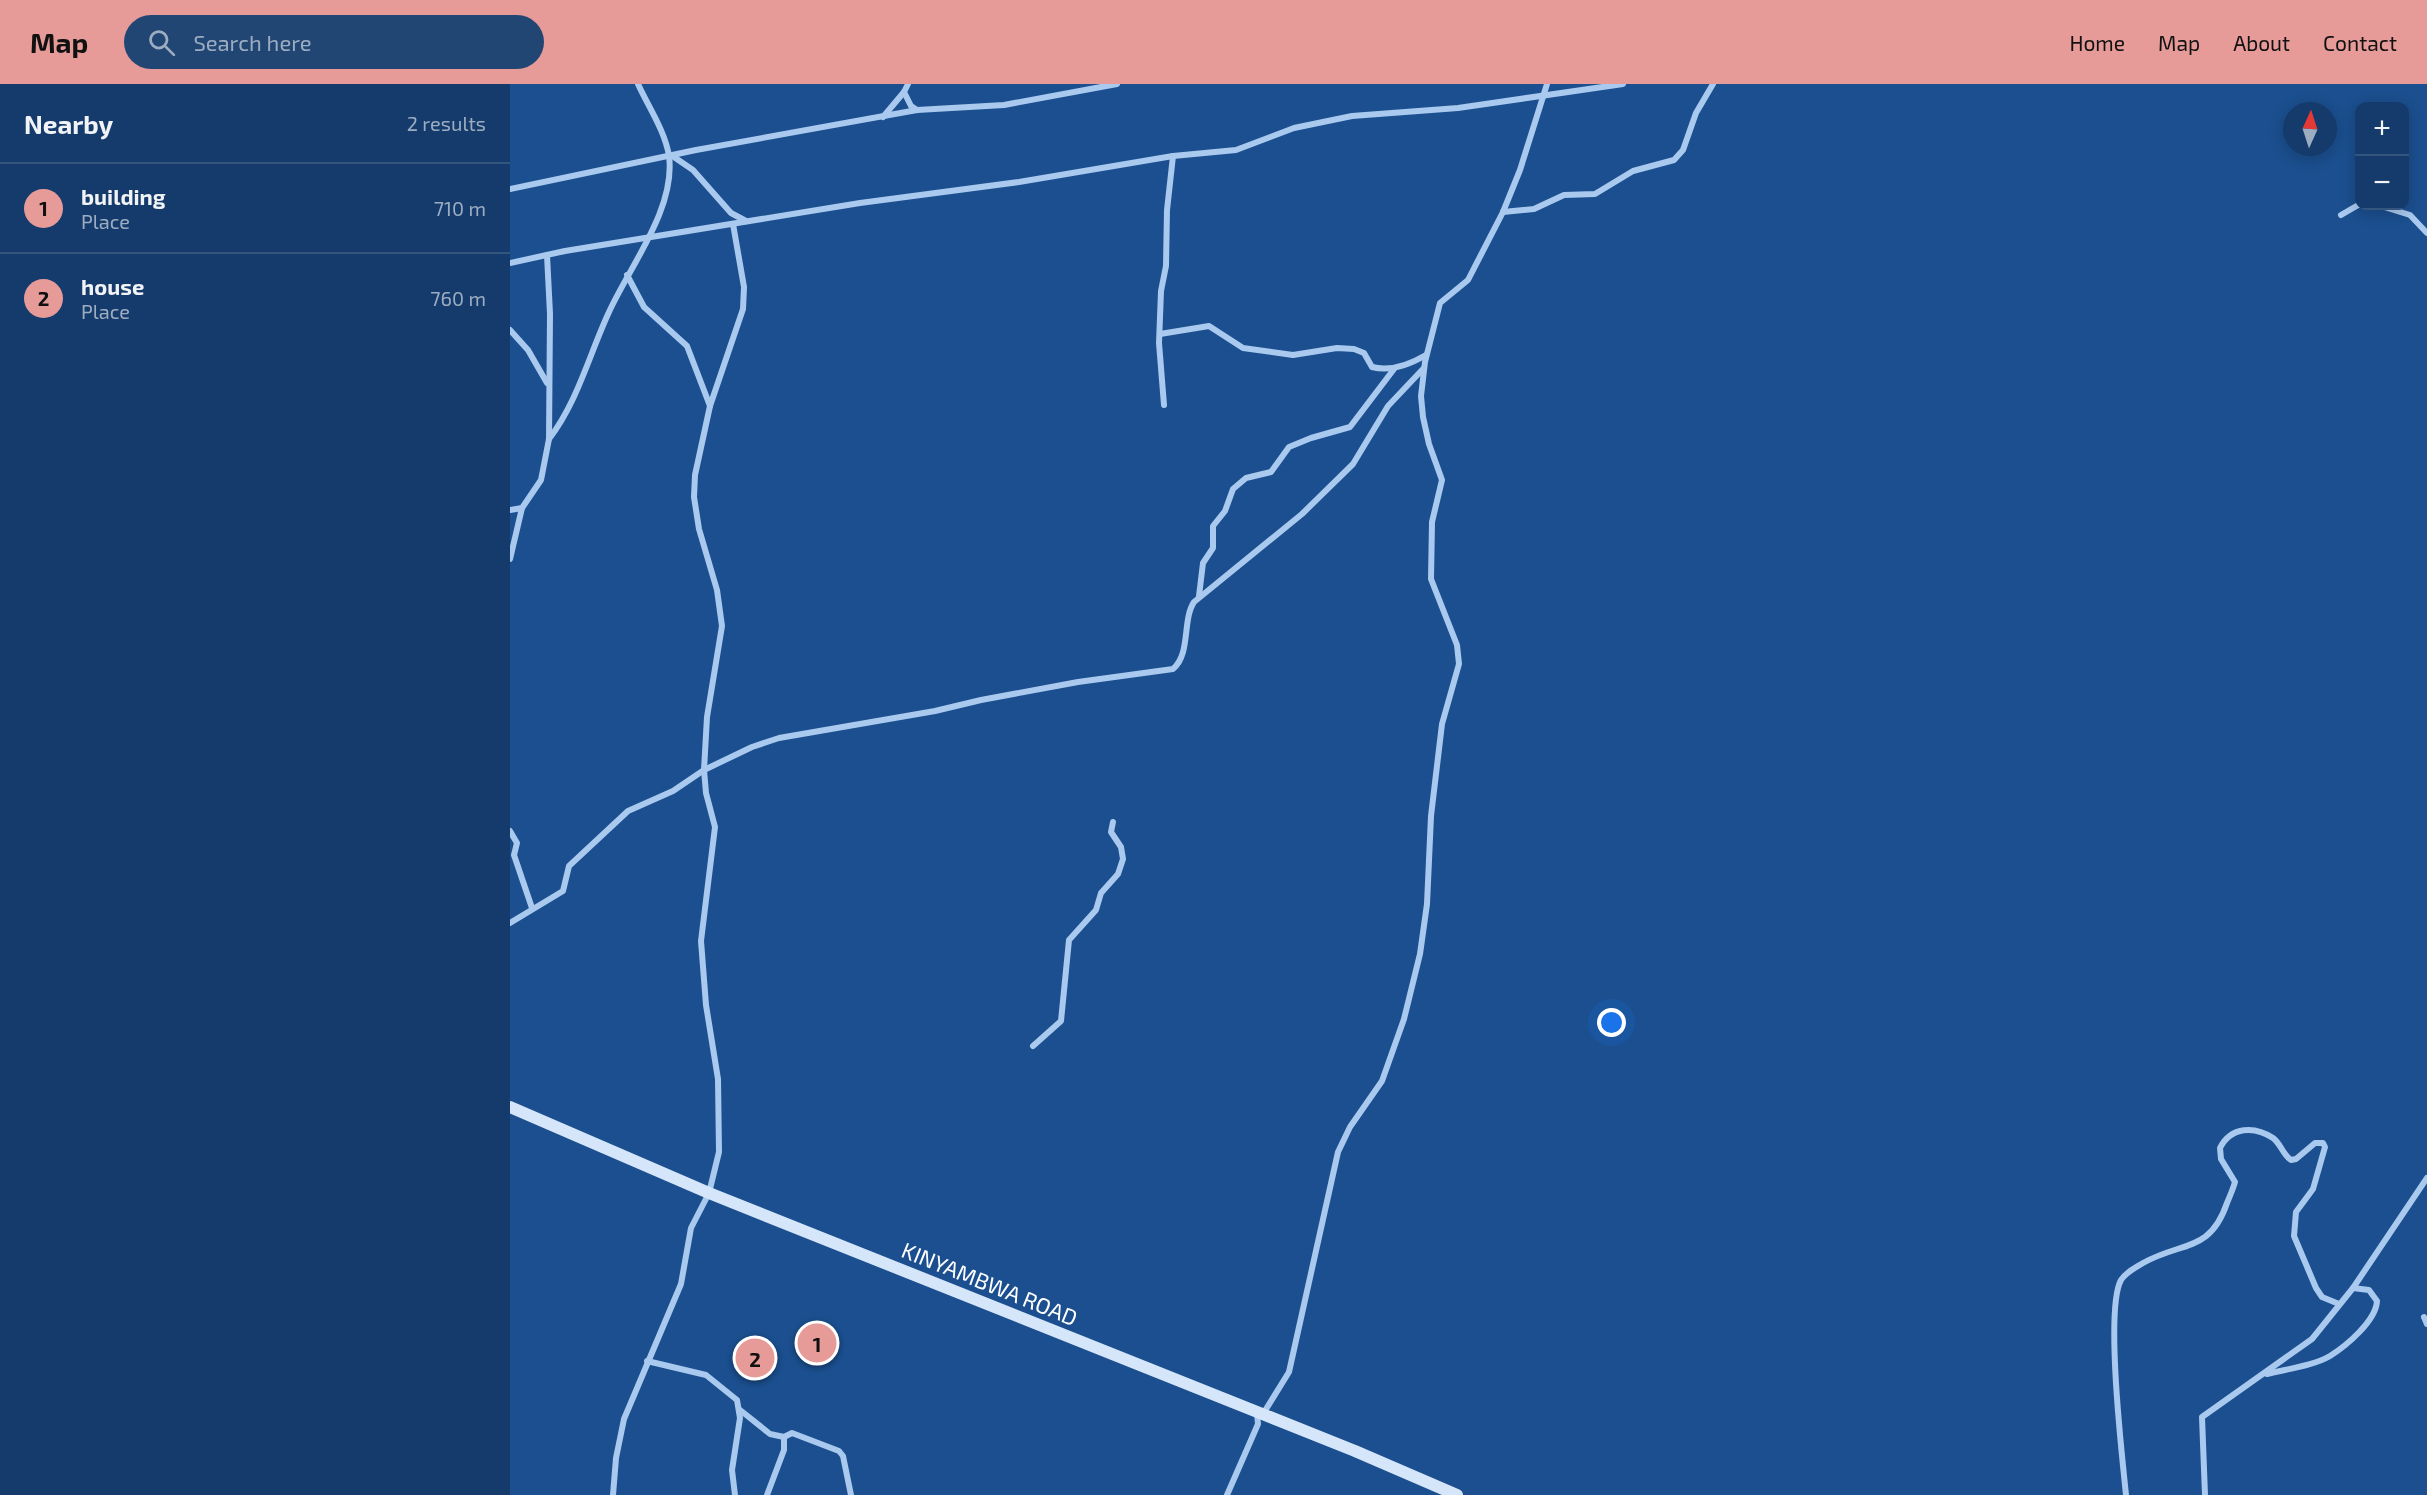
<!DOCTYPE html>
<html lang="en">
<head>
<meta charset="utf-8">
<style>
	:root { --surface:#143b6b; --page:#214673; --text:#f1f3f6; --muted:#9dadc1; --line:#33557e; --accent:#e69b98 }
	body { margin:0; font-family:"Exo 2",sans-serif; background:var(--page); color:var(--text) }
	.controls { position:absolute; right:18px; top:18px; display:grid; overflow:hidden; border-radius:12px; box-shadow:0 3px 15px #0003 }
	.controls button { width:54px; height:54px; display:grid; place-items:center; padding:0; border:0; border-bottom:2px solid var(--line); background:var(--surface); color:var(--text); font:30px sans-serif }
	.compass { position:absolute; left:1773px; top:18px; width:54px; height:54px; border-radius:50%; background:var(--surface); box-shadow:0 3px 15px #0003; rotate:3deg }
	.you { position:absolute; left:1102px; top:939px; width:21px; height:21px; margin:-15px; border:4px solid #fff; border-radius:50%; background:#1a73e8; box-shadow:0 0 0 9px #1a73e833 }
	.badge { display:grid; place-items:center; width:39px; height:39px; border-radius:50%; background:var(--accent); color:#111; font-size:20px; font-weight:700 }
	.pin { position:absolute; translate:-50% -50%; border:3px solid #fff; box-shadow:0 2px 6px #0006 }
	.list { margin:0; padding:0; list-style:none }
	h2 { display:flex; justify-content:space-between; align-items:center; height:78px; margin:0; padding:0 24px; font-size:26px }
	h2 small { font-size:20px; font-weight:400; color:var(--muted) }
	.list li { display:grid; grid-template-columns:39px 1fr auto; gap:18px; align-items:center; box-sizing:border-box; height:90px; padding:0 24px; border-top:2px solid var(--line) }
	.list b { display:block; font-size:22px; white-space:nowrap }
	.list p { margin:0; font-size:20px; white-space:nowrap; color:var(--muted) }
	.list em { font-size:20px; font-style:normal; color:var(--muted) }
	.icon { flex:none; width:33px; height:33px; fill:none; stroke:currentColor; stroke-width:2; stroke-linecap:round; stroke-linejoin:round }
	.map { position:relative; flex:none; width:1917px; height:1411px; overflow:hidden }
	header { display:flex; align-items:center; gap:36px; box-sizing:border-box; height:84px; padding:0 30px; background:var(--accent); color:#111 }
	header strong { font-size:28px }
	nav { display:flex; gap:33px; margin-inline-start:auto; font-size:21px }
	.search { width:420px; height:54px; background:var(--page); display:flex; align-items:center; gap:15px; box-sizing:border-box; padding:0 21px; border-radius:33px; color:var(--muted); font-size:22px }
	main { display:flex }
	aside { flex:1; background:var(--surface) }
	.map>svg:first-child { display:block }
	.lines { fill:none; stroke-linecap:round; stroke-linejoin:round }
	.street { stroke:#a9c9ee; stroke-width:6 }
	.secondary { stroke:#d6e6fa; stroke-width:12 }
	.labels { text-anchor:middle; dominant-baseline:central; stroke-width:4.5; stroke-linejoin:round; paint-order:stroke }
	.street-label { font-size:22px; fill:#fff; stroke:#1b4f8f }
</style>
</head>
<body>
<header>
<strong>Map</strong>
<div class="search"><svg class="icon" aria-label="search" viewBox="0 0 24 24"><circle cx="10" cy="10" r="6"/><path d="M15 15l6 6"/></svg>Search here</div>
<nav><a>Home</a><a>Map</a><a>About</a><a>Contact</a></nav>
</header>
<main>
<aside>
<h2>Nearby<small>2 results</small></h2>
<ul class="list">
<li><span class="badge">1</span><div><b>building</b><p>Place</p></div><em>710 m</em></li>
<li><span class="badge">2</span><div><b>house</b><p>Place</p></div><em>760 m</em></li>
</ul>
</aside>
<div class="map">
<svg width="1917" height="1411" viewBox="0 0 1917 1411">
	<rect width="100%" height="100%" fill="#1b4f8f"/>
	<g class="lines">
		<g class="street">
			<polyline points="398,0 394,8 401,22 407,26"/>
			<polyline points="373,33 394,8"/>
			<polyline points="161,71 183,86 221,129 236,137"/>
			<polyline points="0,105 186,66 407,26 494,21 607,0"/>
			<polyline points="1871,122 1900,131 1917,149"/>
			<polyline points="993,128 1024,125 1054,111 1085,110 1123,87 1164,76 1173,66 1186,29 1203,0"/>
			<polyline points="1831,131 1850,120"/>
			<polyline points="0,179 55,167 350,119 509,98 663,72 726,66 784,44 842,32 948,24 1113,0"/>
			<polyline points="117,191 134,223 177,262 200,322"/>
			<polyline points="0,246 18,266 37,299"/>
			<path d="M650,250L699,242L733,264L783,271L827,264L844,265L854,269L862,283C881,288 899,281 916,271"/>
			<polyline points="654,321 649,259 651,207 656,182 657,126 663,72"/>
			<path d="M39,355C68,317 79,271 99,228C120,182 166,124 159,72C155,47 138,22 128,0"/>
			<polyline points="0,426 12,424"/>
			<polyline points="0,475 12,424 31,396 39,355 40,230 37,171"/>
			<polyline points="689,512 693,479 703,464 703,442 715,427 723,405 736,394 761,388 779,363 801,354 840,343 884,285"/>
			<polyline points="0,747 7,759 4,771 22,824"/>
			<path d="M0,839L53,807L59,782L118,727L163,707L194,686L242,663L269,654L425,627L471,616L568,598L663,585C681,570 672,536 684,518L792,430L843,380L878,322L913,285"/>
			<polyline points="523,962 551,937 559,856 586,826 591,809 608,790 613,775 611,763 601,748 603,738"/>
			<polyline points="1914,1233 1917,1240"/>
			<polyline points="137,1277 196,1291 227,1316 230,1334 222,1386 225,1411"/>
			<path d="M1757,1290C1776,1285 1803,1282 1820,1272C1836,1262 1866,1237 1867,1217L1859,1206L1843,1204"/>
			<polyline points="230,1326 260,1350 274,1353 274,1366 257,1411"/>
			<polyline points="753,1330 779,1288 828,1068 840,1043 872,997 894,935 910,870 917,820 921,732 932,640 949,580 947,561 921,495 922,438 932,396 919,360 913,333 911,312 915,278 930,219 958,196 993,128 1010,86 1037,0"/>
			<polyline points="274,1353 282,1349 329,1367 333,1372 341,1411"/>
			<polyline points="103,1411 106,1374 114,1335 171,1200 181,1144 199,1109 209,1068 208,995 196,921 191,857 205,743 196,709 194,686 197,633 212,542 207,506 189,445 184,413 185,391 200,322 233,225 234,203 223,140"/>
			<polyline points="717,1411 748,1340 747,1329"/>
			<path d="M1616,1411C1612,1371 1595,1225 1611,1196C1616,1188 1625,1184 1633,1179C1672,1157 1700,1169 1717,1119C1720,1112 1723,1105 1725,1098L1711,1075L1710,1064C1721,1042 1745,1042 1763,1054C1771,1060 1773,1071 1781,1076L1786,1075L1805,1059H1813L1815,1063L1803,1105L1786,1128L1784,1152L1806,1204L1812,1213L1829,1220"/>
			<polyline points="1695,1411 1692,1333 1802,1255 1843,1204 1917,1094"/>
		</g>
		<polyline class="secondary" points="0,1023 199,1109 845,1367 947,1411"/>
	</g>
	<g class="labels">
		<g class="street-label">
			<text transform="translate(480 1199) rotate(22)">KINYAMBWA ROAD</text>
		</g>
	</g>
</svg>
<div class="controls">
<button>+</button>
<button>−</button>
</div>
<svg class="compass" viewBox="-18 -18 36 36"><path d="M0-13l5 13h-10z" fill="#e53935"/><path d="M0 13l5-13h-10z" fill="#9dadc1"/></svg>
<div class="you"></div>
<div class="pin badge" style="left:307px;top:1259px">1</div>
<div class="pin badge" style="left:245px;top:1274px">2</div>
</div>
</main>
</body>
</html>
